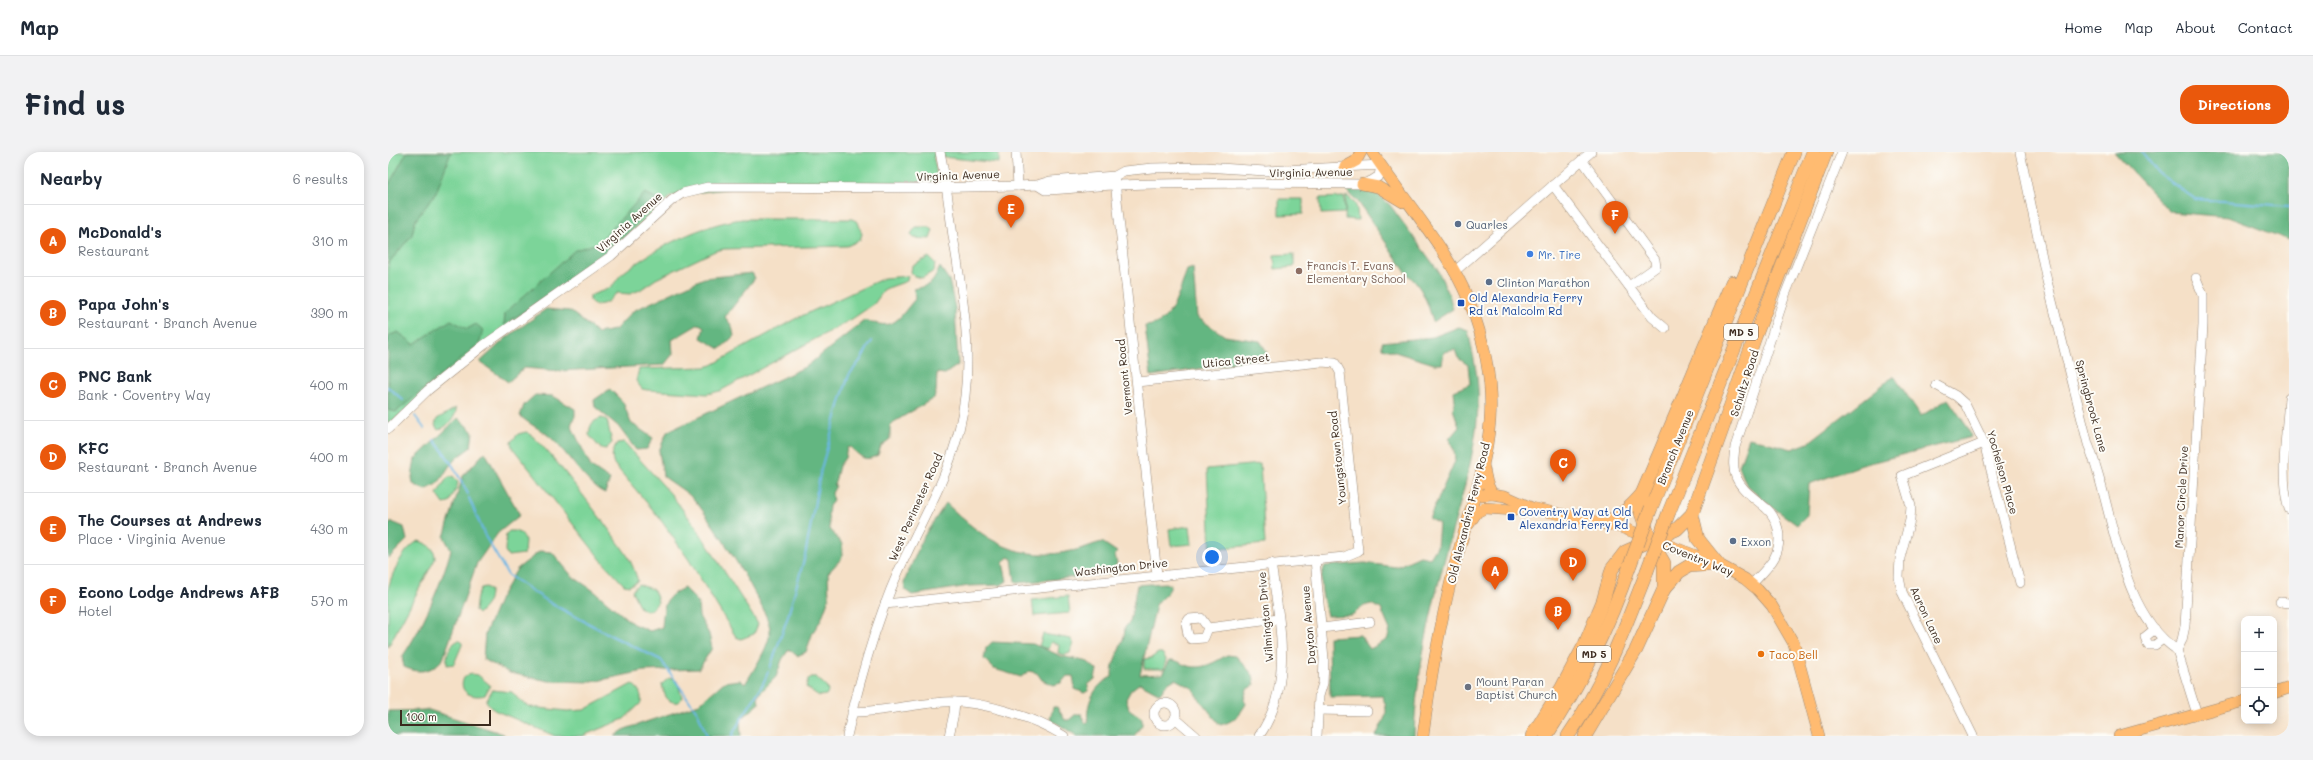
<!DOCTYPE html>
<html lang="en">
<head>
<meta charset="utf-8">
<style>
	:root { --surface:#fff; --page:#f2f2f3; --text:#1f2937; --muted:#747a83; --line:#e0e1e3; --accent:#ea580c }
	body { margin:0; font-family:Mali,sans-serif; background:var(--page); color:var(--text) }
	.controls { position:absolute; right:12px; bottom:12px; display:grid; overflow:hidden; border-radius:8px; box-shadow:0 2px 10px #0003 }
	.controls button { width:36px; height:36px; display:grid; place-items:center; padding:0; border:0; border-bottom:1px solid var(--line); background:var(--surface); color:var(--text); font:20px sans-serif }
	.scale { position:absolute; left:12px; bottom:10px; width:91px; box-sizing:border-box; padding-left:4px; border:2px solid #3b2a1e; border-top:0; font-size:11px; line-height:14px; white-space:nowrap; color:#3b2a1e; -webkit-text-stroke:3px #fdfcf7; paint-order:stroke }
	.you { position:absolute; left:824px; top:405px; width:14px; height:14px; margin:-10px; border:3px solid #fff; border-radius:50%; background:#1a73e8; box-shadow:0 0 0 6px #1a73e833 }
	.badge { display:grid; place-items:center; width:26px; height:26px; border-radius:50%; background:var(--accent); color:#fff; font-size:13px; font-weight:700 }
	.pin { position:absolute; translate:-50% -33px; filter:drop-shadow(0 1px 2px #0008) }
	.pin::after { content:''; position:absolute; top:21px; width:14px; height:12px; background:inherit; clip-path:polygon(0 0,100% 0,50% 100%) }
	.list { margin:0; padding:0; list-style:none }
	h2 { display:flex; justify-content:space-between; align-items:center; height:52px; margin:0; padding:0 16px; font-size:17px }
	h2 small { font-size:13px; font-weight:400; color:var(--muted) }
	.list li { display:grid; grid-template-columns:26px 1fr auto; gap:12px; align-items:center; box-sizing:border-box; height:72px; padding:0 16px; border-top:1px solid var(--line) }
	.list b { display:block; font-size:15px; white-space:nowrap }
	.list p { margin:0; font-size:13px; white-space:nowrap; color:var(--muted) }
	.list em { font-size:13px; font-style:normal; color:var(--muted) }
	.icon { flex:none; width:22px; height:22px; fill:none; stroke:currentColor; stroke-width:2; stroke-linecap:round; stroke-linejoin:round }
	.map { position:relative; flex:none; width:1901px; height:584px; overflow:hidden; border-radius:16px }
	header { display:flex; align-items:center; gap:24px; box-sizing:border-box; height:56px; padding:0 20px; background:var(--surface); border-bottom:1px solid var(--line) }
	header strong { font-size:19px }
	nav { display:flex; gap:22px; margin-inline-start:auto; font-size:14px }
	.intro { display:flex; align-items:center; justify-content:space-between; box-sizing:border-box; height:96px; padding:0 24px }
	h1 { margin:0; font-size:28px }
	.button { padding:10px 18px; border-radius:16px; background:var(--accent); color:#fff; font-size:14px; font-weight:700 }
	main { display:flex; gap:24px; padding:0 24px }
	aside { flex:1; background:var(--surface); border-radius:16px; box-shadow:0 2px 10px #0003 }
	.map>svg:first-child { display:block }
	.green { fill:#7bd499; stroke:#5b7f5c }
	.forest { fill:#64b681; stroke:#507050 }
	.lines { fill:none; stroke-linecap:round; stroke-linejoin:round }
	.stream { stroke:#6cb7e5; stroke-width:2 }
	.minor-casing { stroke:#988572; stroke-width:10 }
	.major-casing { stroke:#988572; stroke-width:12 }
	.highway-casing { stroke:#988572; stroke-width:14 }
	.minor { stroke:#fff; stroke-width:9 }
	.major { stroke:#ffbb71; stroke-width:11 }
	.highway { stroke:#ffbb71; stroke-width:13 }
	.highway-bridge-casing { stroke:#988572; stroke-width:14; stroke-linecap:butt }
	.highway-bridge { stroke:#ffbb71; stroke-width:13 }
	.service-dot { fill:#5c6f8a; stroke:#fdfcf7; stroke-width:1.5 }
	.shop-dot { fill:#3f7fe0; stroke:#fdfcf7; stroke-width:1.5 }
	.education-dot { fill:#8d6e63; stroke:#fdfcf7; stroke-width:1.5 }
	.transit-dot { fill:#1a4fb4; stroke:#fdfcf7; stroke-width:1.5 }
	.food-dot { fill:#e8710a; stroke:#fdfcf7; stroke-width:1.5 }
	.worship-dot { fill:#6b7280; stroke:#fdfcf7; stroke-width:1.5 }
	.labels { text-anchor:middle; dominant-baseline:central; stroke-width:4; stroke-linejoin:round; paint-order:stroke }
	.shield { fill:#fdfcf7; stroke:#75695f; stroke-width:1 }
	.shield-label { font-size:10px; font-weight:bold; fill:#3b2a1e }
	.street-label { font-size:11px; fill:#3b2a1e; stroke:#fdfcf7 }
	.service-label { font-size:11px; fill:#4e5e75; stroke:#fdfcf7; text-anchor:start }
	.shop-label { font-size:11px; fill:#366cbe; stroke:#fdfcf7; text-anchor:start }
	.education-label { font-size:11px; fill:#785e54; stroke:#fdfcf7; text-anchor:start }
	.transit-label { font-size:11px; fill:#164399; stroke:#fdfcf7; text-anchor:start }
	.food-label { font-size:11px; fill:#c56008; stroke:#fdfcf7; text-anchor:start }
	.worship-label { font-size:11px; fill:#5b616d; stroke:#fdfcf7; text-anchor:start }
</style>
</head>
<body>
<header>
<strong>Map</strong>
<nav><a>Home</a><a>Map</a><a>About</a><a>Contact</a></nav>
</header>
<div class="intro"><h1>Find us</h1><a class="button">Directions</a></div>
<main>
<aside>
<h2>Nearby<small>6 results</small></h2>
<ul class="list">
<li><span class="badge">A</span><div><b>McDonald's</b><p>Restaurant</p></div><em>310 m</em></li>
<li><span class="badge">B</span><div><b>Papa John's</b><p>Restaurant · Branch Avenue</p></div><em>390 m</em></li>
<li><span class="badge">C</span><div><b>PNC Bank</b><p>Bank · Coventry Way</p></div><em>400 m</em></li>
<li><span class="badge">D</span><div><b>KFC</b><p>Restaurant · Branch Avenue</p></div><em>400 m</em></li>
<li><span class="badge">E</span><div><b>The Courses at Andrews</b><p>Place · Virginia Avenue</p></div><em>430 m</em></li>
<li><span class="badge">F</span><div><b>Econo Lodge Andrews AFB</b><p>Hotel</p></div><em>570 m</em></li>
</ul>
</aside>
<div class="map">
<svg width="1901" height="584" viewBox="0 0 1901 584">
	<rect width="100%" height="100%" fill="#fdfcf7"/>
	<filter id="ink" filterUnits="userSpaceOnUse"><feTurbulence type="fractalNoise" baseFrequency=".025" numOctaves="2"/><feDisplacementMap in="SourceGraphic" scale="8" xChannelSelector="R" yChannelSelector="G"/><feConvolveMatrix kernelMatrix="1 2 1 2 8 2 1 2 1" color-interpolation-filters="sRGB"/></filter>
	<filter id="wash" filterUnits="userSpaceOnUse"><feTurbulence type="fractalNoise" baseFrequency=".012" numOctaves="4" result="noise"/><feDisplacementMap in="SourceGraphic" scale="16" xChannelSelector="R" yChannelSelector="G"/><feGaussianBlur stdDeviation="0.9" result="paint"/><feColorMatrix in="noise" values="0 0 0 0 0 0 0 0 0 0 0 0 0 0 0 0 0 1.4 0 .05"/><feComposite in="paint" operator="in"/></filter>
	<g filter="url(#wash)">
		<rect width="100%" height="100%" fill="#f5e0c7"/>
		<g class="green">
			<path d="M0,0H611V11L545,4C547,14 553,26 540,31L368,33L283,44L227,95L0,272Z"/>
			<path d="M958,44C969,49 969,56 970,68L957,67Z"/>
			<polygon points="956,45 957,61 933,62 932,46"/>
			<polygon points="891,47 915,47 915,62 891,63"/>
			<path d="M354,67H464L470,70L474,82L472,88L459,94L336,97L327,99L268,127L252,138L242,142L229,141C219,149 221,152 207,153L202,149V144C208,140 215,140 221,136C227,133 230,124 236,120C269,95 312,73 354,67Z"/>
			<polygon points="528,75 541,75 545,78 542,87 525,86 523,82"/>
			<polygon points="906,102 906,115 887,117 886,103"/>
			<polygon points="541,105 547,111 546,119 534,126 526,124 523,120 524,114"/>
			<polygon points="520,124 519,129 497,137 486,152 464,167 332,239 319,242 259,238 254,237 248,229 251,217 317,215 324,213 407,167 496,126"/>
			<path d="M68,256C69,265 58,276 50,278L47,273L49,267Z"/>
			<path d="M214,266L219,268L224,291L218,297L212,296L201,283C202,272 204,269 214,266Z"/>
			<path d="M138,280C151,282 228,386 239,403C244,411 247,420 250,429L241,434L236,433L214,409L124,295L123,290L130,282Z"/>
			<path d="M236,290L282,341L308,375L370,472L366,482L353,487L348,485L301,408L270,364L226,312C223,304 224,299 229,291Z"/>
			<polygon points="872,312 877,392 823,397 819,317"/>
			<polygon points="65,324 70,330 69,335 61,351 56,352 49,342 59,326"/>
			<polygon points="802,374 804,392 783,394 781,377"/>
			<polygon points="121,379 127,379 134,382 137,388 136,402 120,404 117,399 118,382"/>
			<path d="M31,389C42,393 47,396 47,407L0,495C0,476 0,455 0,438C3,422 16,395 31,389Z"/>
			<path d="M250,432C263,438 266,433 270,450L264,457L259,459L252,456L244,439Z"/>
			<path d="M98,435L102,438C102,450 98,454 90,462L87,459L89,444L93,436Z"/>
			<polygon points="680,444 682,461 646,464 644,448"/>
			<polygon points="655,482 683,487 685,491 682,501 677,503 670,501 671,493 663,490 660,497 651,494"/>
			<path d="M71,488L74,491V493L66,512L59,513C58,502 61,493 71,488Z"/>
			<polygon points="770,501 774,501 778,507 776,517 756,517 756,507 763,506"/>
			<path d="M84,522L90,523L102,533L97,543C83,547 68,539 77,524Z"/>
			<polygon points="423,525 428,525 439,535 440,540 438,543 431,544 418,535 420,528"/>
			<path d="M281,526L289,529L294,545L291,550C279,552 276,543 274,532Z"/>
			<path d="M244,532C251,537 254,542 253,551L236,567L194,584H167L106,558L98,549L104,538L124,540L132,549L142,555L179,559L196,558Z"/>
		</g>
		<g class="forest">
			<polygon points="19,0 63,0 48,41 27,69 24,83 0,112 0,34"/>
			<polygon points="1726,0 1901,0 1901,88 1840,65 1782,60"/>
			<path d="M965,36L989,42L1002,53L1049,117L1061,142L1065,157L1045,170C1040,151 1034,134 1019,122L971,51L958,38Z"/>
			<polygon points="257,41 272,48 220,99 179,131 116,173 117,161 187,98 210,91"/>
			<path d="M552,115L561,128L567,156L570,213L557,222L549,221L548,240L546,246L506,270L502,274V287L493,294L490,303C475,311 473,304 462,295L459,296L457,306L451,314L446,334H448L444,341L445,349L441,354L440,364L442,377L454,392V406L440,421L441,446L433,468L425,480L418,500L409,504L401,497L394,508L388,525L370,543L371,552L352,568L353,584H227L237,577L311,552L336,530L352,528L357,532C365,519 383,492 382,477C380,456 324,369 308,350C300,340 285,332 275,324L271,299L279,280L419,214L477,168C507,179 508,169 527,147L526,137C545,132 544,132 552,115Z"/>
			<path d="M805,116L809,165L837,184L872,189L879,200L871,208L763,224L757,174C785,173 791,139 799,118Z"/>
			<polygon points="364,121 367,126 337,165 344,174 346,184 332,197 313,186 316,175 311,172 284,188 285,202 276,213 171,219 136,216 120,230 92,210 118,186 158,157 182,159 210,181 227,178 245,159 316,126"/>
			<polygon points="63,168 79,177 88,172 95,178 91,192 8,260 0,258 0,184 10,180 26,192"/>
			<path d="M1071,175L1080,178C1085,203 1092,229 1090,255C1088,302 1073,346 1061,391C1044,454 1028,519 1026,584H988C995,567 1003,563 994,544L942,545L941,485L972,483L982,497L999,488L1002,478L993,457L983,452L976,454L964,463L939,464C936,448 929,430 937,414L977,411L1008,415L1032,404L1042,406L1049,395L1051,371L1041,367L1067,309L1066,298L1061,287L1071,275L1065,257L1067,248L1066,239L1082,232L1080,213L1070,206L1067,198L1056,200L1054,212H1046L994,196V190L1045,185Z"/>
			<polygon points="1506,224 1533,264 1560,247 1580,276 1583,285 1474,313 1421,332 1419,363 1409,373 1383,354 1358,332 1351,314 1361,286 1404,297 1420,291"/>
			<polygon points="222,237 235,250 243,271 265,286 259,297 248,298 230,274 207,255 206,248"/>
			<path d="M147,243L165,244L187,257V264L183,273L203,315L222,328L217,341C197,333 177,295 157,281C148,275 140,271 132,264L136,253Z"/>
			<path d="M70,266L85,280L83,295C77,300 68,305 63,312C53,325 55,331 37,338L25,332L24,325L27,307Z"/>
			<path d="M97,300L132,363L110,381L89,411L55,507C43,520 32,522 16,515L14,505C34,477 54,430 63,398L56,385L75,324Z"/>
			<path d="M558,351C597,389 631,412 688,398C697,396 705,392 714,390L729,400L727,403L729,411L724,420L720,422L629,431L627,429L624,407L620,405L615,411L619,429L613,433L581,434L524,443L517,438L516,430L536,384Z"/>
			<polygon points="4,370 16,375 19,388 0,407 0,373"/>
			<path d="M152,399L164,400L184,424L206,439L245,472L262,479L274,475C276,454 275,445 296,436L310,450L311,464L321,482L324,496L311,517L256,519L204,530L161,529L122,521L95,507L97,482L112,446L129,417Z"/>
			<path d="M777,431L783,433C782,441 772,446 768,453L752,523L774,522L782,508C791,508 792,512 800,514C815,518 827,510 839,503L848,504L865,523L867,533L859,537L856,547L858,552C851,564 845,570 832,573L808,543L806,537L787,527L779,532L772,542L752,531L743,538L738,547L741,557L754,566V573L746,584H689L662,567L665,555H669L677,568H681L688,562H694L697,571L700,570C697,552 707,532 724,525C723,507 737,493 737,475L742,470L749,433Z"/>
			<polygon points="604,490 645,492 673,504 700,510 709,518 707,527 700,533 701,539 696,541 687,537 685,524 679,524 673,531 665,533 654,528 649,521 641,519 633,525 606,517 596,507 598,496"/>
			<polygon points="41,558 116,582 115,584 0,584 0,559"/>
		</g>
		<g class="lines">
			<g class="stream">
				<polyline points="1754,0 1770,21 1807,47 1901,54"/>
				<polyline points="0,235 15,248"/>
				<polyline points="27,264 36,276"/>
				<path d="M46,288C61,305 70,322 80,342"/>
				<polyline points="81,346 97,384 120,423 164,452 224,484 273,508 310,561 319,584"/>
				<polyline points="382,516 399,467 417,404 433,317 453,247 461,223 472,209 484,189"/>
				<path d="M344,584C354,561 372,543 380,520"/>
			</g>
		</g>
	</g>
	<g filter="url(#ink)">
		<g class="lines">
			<defs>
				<g id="minor">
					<polyline points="628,0 630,34"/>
					<path d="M1632,0L1659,129L1700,292C1726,354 1729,458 1789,498"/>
					<polyline points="1194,8 1267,108 1268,115 1241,134"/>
					<polyline points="727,29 769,423"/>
					<polyline points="1165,33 1264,165 1277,176"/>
					<polyline points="1066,120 1203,0"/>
					<polyline points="1808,126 1815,143 1815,173 1797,474 1794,488 1789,498 1809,562"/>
					<polyline points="1548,233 1568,244 1577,252 1596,291 1632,431"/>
					<path d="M1901,246C1899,279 1891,325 1901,357"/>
					<path d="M0,277L40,238L96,193L223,104L284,48L295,41L320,35L530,36L630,34L649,33L662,29L727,24L736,19L764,16L817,15L877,19L993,13L991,24L983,29L974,32C892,31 809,30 727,33C704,34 681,37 657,38L649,33"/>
					<polyline points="927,407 936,507 935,531 931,544 929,584"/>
					<path d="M1364,432C1381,414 1395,403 1390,377C1388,369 1384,361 1378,356C1367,346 1354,339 1348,325C1344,315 1346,305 1347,295L1397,143L1454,0"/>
					<polyline points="1892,450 1901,451"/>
					<polyline points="497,452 956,405 970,399 952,220 947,211 933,210 749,230"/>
					<polyline points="820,476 813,466 801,467 798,472 800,483 803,487 816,486 820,476 890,467"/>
					<polyline points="934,476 982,470"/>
					<polyline points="1767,477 1757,485 1760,493 1767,493 1775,487"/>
					<circle cx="777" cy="562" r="11"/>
					<polyline points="930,558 979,559"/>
					<path d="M464,560C495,560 525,552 556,550C592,548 646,565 676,584"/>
					<polyline points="787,566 808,584"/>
					<path d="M459,584C473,521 491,457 520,399C539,359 561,321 571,278C587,213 576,150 565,84C561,56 558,28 552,0"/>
					<polyline points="561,584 566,561 567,550"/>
					<path d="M871,584C907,533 891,468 883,411"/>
					<polyline points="1585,584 1514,440 1511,425 1512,406 1522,368 1523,354 1514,324 1596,291"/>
				</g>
				<g id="major">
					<path d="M984,0C1016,49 1059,95 1081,149C1096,186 1105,230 1102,269C1098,322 1076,373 1064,424C1051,477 1042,530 1035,584"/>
					<polyline points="957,15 968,9 973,0"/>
					<polyline points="974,32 990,35 1015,50"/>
					<polyline points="1095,312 1099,331 1104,342"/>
					<polyline points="1085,344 1104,342 1117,344 1144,356 1232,375 1330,412 1357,427 1370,438 1384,454 1406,492 1431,584"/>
					<polyline points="1081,372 1089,360 1097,356 1125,358 1138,354"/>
					<polyline points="1886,541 1901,536"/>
					<polyline points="1731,584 1856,549"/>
				</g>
				<g id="highway">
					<polyline points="1254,342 1253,361 1262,387 1276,411 1276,437"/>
					<polyline points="1263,356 1406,0"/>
					<polyline points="1281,360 1425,0"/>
					<polyline points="1304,362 1310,387 1330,412"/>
					<path d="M1217,371C1233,364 1243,355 1254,342L1344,130"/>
					<polyline points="1144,584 1173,537 1197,492 1215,449 1224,417 1237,400 1289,377 1304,362 1367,185 1438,0"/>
					<path d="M1158,584C1194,530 1221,474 1242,413"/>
					<path d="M1180,584C1215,534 1237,476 1259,419"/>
					<polyline points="1197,584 1248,498 1276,437 1291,420 1301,414 1330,412"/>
				</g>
			</defs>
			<use href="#minor" class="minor-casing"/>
			<use href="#major" class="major-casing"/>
			<use href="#highway" class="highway-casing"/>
			<use href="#minor" class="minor"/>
			<use href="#major" class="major"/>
			<use href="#highway" class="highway"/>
			<defs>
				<g id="highway-bridge">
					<polyline points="1242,413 1263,356"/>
					<polyline points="1259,419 1281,360"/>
				</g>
			</defs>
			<use href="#highway-bridge" class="highway-bridge-casing"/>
			<use href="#highway-bridge" class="highway-bridge"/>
		</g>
	</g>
	<g class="service-dot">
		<circle cx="1070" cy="72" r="4"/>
		<circle cx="1101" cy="130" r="4"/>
		<circle cx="1345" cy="389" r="4"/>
	</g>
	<circle class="shop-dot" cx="1142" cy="102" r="4"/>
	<circle class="education-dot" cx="911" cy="119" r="4"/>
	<g class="transit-dot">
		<rect x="1069" y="147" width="8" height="8" rx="2"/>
		<rect x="1119" y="361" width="8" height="8" rx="2"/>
	</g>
	<circle class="food-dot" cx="1373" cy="502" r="4"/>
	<circle class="worship-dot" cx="1080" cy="535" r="4"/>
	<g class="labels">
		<g class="shield">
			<rect x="1336" y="172" width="34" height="16" rx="3"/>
			<rect x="1189" y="494" width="34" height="16" rx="3"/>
		</g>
		<g class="shield-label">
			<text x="1353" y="180">MD 5</text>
			<text x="1206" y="502">MD 5</text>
		</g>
		<g class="street-label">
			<text transform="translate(923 20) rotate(-1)">Virginia Avenue</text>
			<text transform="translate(570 23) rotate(-2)">Virginia Avenue</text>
			<text transform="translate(241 70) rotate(-42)">Virginia Avenue</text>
			<text transform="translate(848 208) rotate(-6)">Utica Street</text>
			<text transform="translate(736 225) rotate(-96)">Vermont Road</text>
			<text transform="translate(1356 231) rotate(-72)">Schultz Road</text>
			<text transform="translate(1704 254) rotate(75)">Springbrook Lane</text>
			<text transform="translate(1287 295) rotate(-68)">Branch Avenue</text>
			<text transform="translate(949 306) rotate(-96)">Youngstown Road</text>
			<text transform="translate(1615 320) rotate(74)">Yochelson Place</text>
			<text transform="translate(1793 345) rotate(-87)">Manor Circle Drive</text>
			<text transform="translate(527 355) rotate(-66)">West Perimeter Road</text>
			<text transform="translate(1080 361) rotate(-76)">Old Alexandria Ferry Road</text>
			<text transform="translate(1310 406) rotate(22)">Coventry Way</text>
			<text transform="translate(733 415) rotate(-6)">Washington Drive</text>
			<text transform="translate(1539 463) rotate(65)">Aaron Lane</text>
			<text transform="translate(877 465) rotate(-95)">Wilmington Drive</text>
			<text transform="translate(920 473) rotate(-95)">Dayton Avenue</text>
		</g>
		<g class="service-label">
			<text x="1078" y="72">Quarles</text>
			<text x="1109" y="130">Clinton Marathon</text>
			<text x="1353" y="389">Exxon</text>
		</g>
		<g class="shop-label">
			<text x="1150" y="102">Mr. Tire</text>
		</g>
		<g class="education-label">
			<text x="919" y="113">Francis T. Evans<tspan x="919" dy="13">Elementary School</tspan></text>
		</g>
		<g class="transit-label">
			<text x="1081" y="145">Old Alexandria Ferry<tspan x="1081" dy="13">Rd at Malcolm Rd</tspan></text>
			<text x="1131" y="359">Coventry Way at Old<tspan x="1131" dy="13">Alexandria Ferry Rd</tspan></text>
		</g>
		<g class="food-label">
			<text x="1381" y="502">Taco Bell</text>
		</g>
		<g class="worship-label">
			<text x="1088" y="529">Mount Paran<tspan x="1088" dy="13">Baptist Church</tspan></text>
		</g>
	</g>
</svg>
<div class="controls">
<button>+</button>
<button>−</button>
<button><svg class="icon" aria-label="locate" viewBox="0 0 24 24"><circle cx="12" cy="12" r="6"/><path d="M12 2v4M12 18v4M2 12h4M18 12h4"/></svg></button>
</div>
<div class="scale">100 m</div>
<div class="you"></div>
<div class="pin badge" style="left:1107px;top:438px">A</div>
<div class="pin badge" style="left:1170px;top:478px">B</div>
<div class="pin badge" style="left:1175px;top:330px">C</div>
<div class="pin badge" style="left:1185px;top:429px">D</div>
<div class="pin badge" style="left:623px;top:76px">E</div>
<div class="pin badge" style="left:1227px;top:82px">F</div>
</div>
</main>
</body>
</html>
